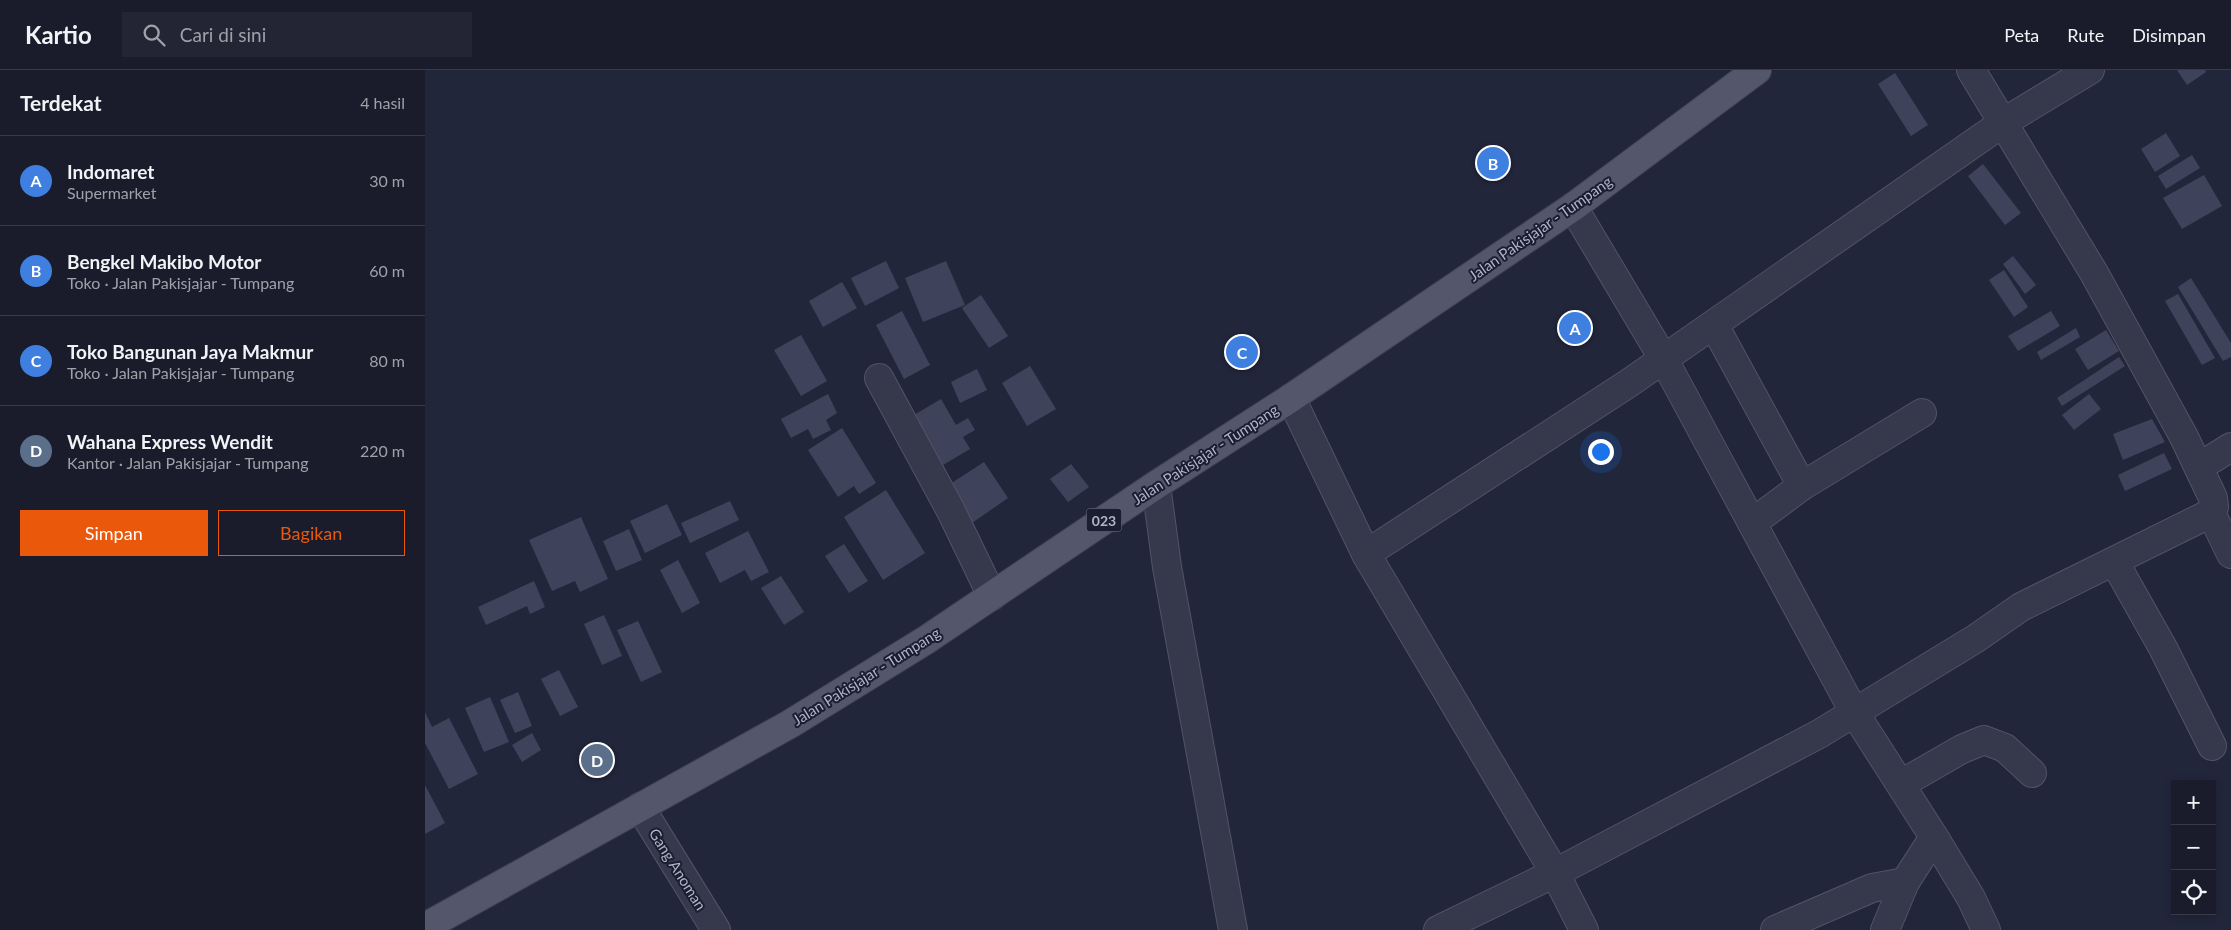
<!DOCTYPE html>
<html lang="id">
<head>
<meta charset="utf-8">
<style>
	:root { --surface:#1a1c2c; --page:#232534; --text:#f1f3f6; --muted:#9fa1a9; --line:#383a48; --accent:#ea580c }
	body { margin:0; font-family:Lato,sans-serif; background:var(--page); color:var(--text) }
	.controls { position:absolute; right:15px; bottom:15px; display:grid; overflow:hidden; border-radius:0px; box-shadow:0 2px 8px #0003 }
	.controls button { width:45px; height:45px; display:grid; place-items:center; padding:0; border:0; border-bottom:1px solid var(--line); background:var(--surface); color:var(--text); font:25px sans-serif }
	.you { position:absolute; left:1175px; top:381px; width:18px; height:18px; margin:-12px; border:4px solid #fff; border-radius:50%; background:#1a73e8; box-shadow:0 0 0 8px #1a73e833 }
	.badge { display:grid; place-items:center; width:32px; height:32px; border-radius:50%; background:var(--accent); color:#fff; font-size:16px; font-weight:700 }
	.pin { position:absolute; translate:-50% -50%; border:2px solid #fff; box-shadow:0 1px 5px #0006 }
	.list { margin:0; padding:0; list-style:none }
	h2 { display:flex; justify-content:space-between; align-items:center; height:65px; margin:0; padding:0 20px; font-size:21px }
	h2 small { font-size:16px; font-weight:400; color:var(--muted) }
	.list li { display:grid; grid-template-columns:32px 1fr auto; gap:15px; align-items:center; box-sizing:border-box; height:90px; padding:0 20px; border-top:1px solid var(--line) }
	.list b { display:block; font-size:19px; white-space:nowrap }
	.list p { margin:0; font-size:16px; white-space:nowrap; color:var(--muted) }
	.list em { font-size:16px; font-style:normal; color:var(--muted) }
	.actions { display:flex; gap:10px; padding:15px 20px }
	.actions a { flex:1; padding:11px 0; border:1px solid var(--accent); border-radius:0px; text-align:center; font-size:18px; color:var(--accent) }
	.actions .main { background:var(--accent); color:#fff }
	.icon { flex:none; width:28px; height:28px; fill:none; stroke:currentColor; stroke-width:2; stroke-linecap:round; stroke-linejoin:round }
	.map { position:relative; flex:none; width:1806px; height:860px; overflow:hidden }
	header { display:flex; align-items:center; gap:30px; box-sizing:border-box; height:70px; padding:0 25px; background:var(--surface); border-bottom:1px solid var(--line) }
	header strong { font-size:24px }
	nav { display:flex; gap:28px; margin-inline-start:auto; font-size:18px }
	.search { width:350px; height:45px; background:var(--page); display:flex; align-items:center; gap:12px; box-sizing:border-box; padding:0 18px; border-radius:0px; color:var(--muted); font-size:19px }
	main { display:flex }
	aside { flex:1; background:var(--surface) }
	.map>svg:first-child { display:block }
	.building { fill:#3e435b }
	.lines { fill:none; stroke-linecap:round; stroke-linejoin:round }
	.minor-casing { stroke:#515466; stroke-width:30 }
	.major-casing { stroke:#3f4254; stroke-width:30 }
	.minor { stroke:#36394b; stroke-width:28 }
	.major { stroke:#54576b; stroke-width:28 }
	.labels { text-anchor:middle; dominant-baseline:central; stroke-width:4; stroke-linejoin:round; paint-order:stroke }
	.shield { fill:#1b1e30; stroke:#84879a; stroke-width:1 }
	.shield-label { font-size:14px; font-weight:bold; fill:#b1b4c7 }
	.street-label { font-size:15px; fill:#b1b4c7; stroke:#1b1e30 }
</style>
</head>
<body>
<header>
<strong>Kartio</strong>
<div class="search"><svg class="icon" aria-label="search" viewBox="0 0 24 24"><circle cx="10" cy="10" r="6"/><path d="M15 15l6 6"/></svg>Cari di sini</div>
<nav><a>Peta</a><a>Rute</a><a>Disimpan</a></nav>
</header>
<main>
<aside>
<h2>Terdekat<small>4 hasil</small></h2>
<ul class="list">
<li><span class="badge" style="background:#3f7fe0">A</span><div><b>Indomaret</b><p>Supermarket</p></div><em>30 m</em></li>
<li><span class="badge" style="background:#3f7fe0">B</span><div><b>Bengkel Makibo Motor</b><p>Toko · Jalan Pakisjajar - Tumpang</p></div><em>60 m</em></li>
<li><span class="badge" style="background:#3f7fe0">C</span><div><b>Toko Bangunan Jaya Makmur</b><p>Toko · Jalan Pakisjajar - Tumpang</p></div><em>80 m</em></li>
<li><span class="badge" style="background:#5c6f8a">D</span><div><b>Wahana Express Wendit</b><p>Kantor · Jalan Pakisjajar - Tumpang</p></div><em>220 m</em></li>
</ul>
<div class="actions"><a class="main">Simpan</a><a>Bagikan</a></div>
</aside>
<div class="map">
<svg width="1806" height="860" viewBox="0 0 1806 860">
	<rect width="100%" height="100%" fill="#22263b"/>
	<g class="building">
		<polygon points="1752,0 1780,0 1781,2 1762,15"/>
		<polygon points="1470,3 1503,55 1486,66 1453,14"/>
		<polygon points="1741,63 1755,86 1730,102 1716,79"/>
		<polygon points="1767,85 1775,98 1741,119 1733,106"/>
		<polygon points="1558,94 1596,143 1580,155 1543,106"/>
		<polygon points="1779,105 1797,136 1757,159 1738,128"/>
		<polygon points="1588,186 1611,215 1600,224 1578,194"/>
		<polygon points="461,191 474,218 440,236 426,208"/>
		<polygon points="521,191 540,235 498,252 480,208"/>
		<polygon points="1579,200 1603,237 1589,247 1564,210"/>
		<polygon points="1766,208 1806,273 1806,287 1798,291 1753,217"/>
		<polygon points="417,212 432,238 398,257 384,231"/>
		<polygon points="1753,224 1790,288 1777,295 1740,231"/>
		<polygon points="556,225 583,266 564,278 537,238"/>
		<polygon points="477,241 505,295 479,309 451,255"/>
		<polygon points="1626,241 1635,256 1593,281 1583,266"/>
		<polygon points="1651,258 1655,267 1616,290 1612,282"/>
		<polygon points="1681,260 1694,281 1663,300 1650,279"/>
		<polygon points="376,265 402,311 376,326 349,280"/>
		<polygon points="1694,287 1700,296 1637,336 1632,328"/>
		<polygon points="605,296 631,339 602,356 577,313"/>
		<polygon points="552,299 562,320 535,333 526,312"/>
		<polygon points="403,324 412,343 401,350 406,360 388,369 383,359 366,368 356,349"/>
		<polygon points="1664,324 1676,339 1649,360 1637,345"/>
		<polygon points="516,329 531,355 543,348 550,360 538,367 545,379 518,395 489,345"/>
		<polygon points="1727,349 1740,372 1698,390 1688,364"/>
		<polygon points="417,358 451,413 434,424 429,416 413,427 383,380"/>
		<polygon points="1739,383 1747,399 1700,421 1693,405"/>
		<polygon points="559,392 583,428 547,453 522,416"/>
		<polygon points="646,394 664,417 643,432 625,409"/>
		<polygon points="461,420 500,483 458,510 419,447"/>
		<polygon points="305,431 314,450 265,473 256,453"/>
		<polygon points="242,434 257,465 220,483 205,451"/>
		<polygon points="156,447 183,509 155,522 150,511 127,521 104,470"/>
		<polygon points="204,459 217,490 191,501 178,471"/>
		<polygon points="323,461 344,502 326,511 320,500 295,513 280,483"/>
		<polygon points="419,474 443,511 424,523 400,486"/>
		<polygon points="253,490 275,533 257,543 235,500"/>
		<polygon points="356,506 379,542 359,555 336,518"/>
		<polygon points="109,511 120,537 105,544 102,536 61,555 53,537"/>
		<polygon points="179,545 197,586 177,595 159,554"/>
		<polygon points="213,551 237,602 216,612 192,560"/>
		<polygon points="134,600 153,637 135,646 116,609"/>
		<polygon points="93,622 107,656 90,663 75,630"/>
		<polygon points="65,627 84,672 59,682 40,638"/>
		<polygon points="0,642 7,657 24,648 53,704 24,719 0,673"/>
		<polygon points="107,663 116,680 97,692 87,675"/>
		<polygon points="0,715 20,753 0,764"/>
	</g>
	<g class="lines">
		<defs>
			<g id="minor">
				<polyline points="1546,0 1669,203 1759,367 1788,428 1789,437 1786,443 1806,484"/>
				<polyline points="1148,137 1238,288 1429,642 1509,767 1480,812 1460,860"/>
				<polyline points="1289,255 1377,416"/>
				<polyline points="454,308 526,441 567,526"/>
				<polyline points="866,328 941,484 1130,803 1159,860"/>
				<polyline points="1774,397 1806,377"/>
				<polyline points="731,415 742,497 808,860"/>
				<polyline points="1327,453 1377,416 1497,343"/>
				<polyline points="941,484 1204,313 1579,52 1665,0"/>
				<polyline points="1689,491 1738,578 1787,676"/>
				<polyline points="1476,714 1537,679 1559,670 1580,678 1607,703"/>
				<polyline points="215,737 291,860"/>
				<polyline points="1509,767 1546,828 1561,860"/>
				<polyline points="1013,860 1130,803 1394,664 1550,569 1596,537 1786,443"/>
				<polyline points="1350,860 1447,818 1480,812"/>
			</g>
			<polyline id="major" points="0,857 365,654 501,570 731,415 866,328 1148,137 1332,0"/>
		</defs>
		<use href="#minor" class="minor-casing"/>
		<use href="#major" class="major-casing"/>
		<use href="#minor" class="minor"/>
		<use href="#major" class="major"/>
	</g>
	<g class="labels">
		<rect class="shield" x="661.5" y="438.5" width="35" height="23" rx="4"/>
		<g class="shield-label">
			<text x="679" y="450">023</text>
		</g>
		<g class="street-label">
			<text transform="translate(1115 158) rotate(-35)">Jalan Pakisjajar - Tumpang</text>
			<text transform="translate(780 384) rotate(-33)">Jalan Pakisjajar - Tumpang</text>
			<text transform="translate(441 606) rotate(-32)">Jalan Pakisjajar - Tumpang</text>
			<text transform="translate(253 799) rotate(58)">Gang Anoman</text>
		</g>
	</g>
</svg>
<div class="controls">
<button>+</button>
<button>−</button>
<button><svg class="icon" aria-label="locate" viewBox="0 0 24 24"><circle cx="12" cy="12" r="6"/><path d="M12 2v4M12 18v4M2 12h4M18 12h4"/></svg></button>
</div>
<div class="you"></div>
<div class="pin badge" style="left:1150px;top:258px;background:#3f7fe0">A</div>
<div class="pin badge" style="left:1068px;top:93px;background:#3f7fe0">B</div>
<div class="pin badge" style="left:817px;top:282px;background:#3f7fe0">C</div>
<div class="pin badge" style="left:172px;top:690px;background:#5c6f8a">D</div>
</div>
</main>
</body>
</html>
